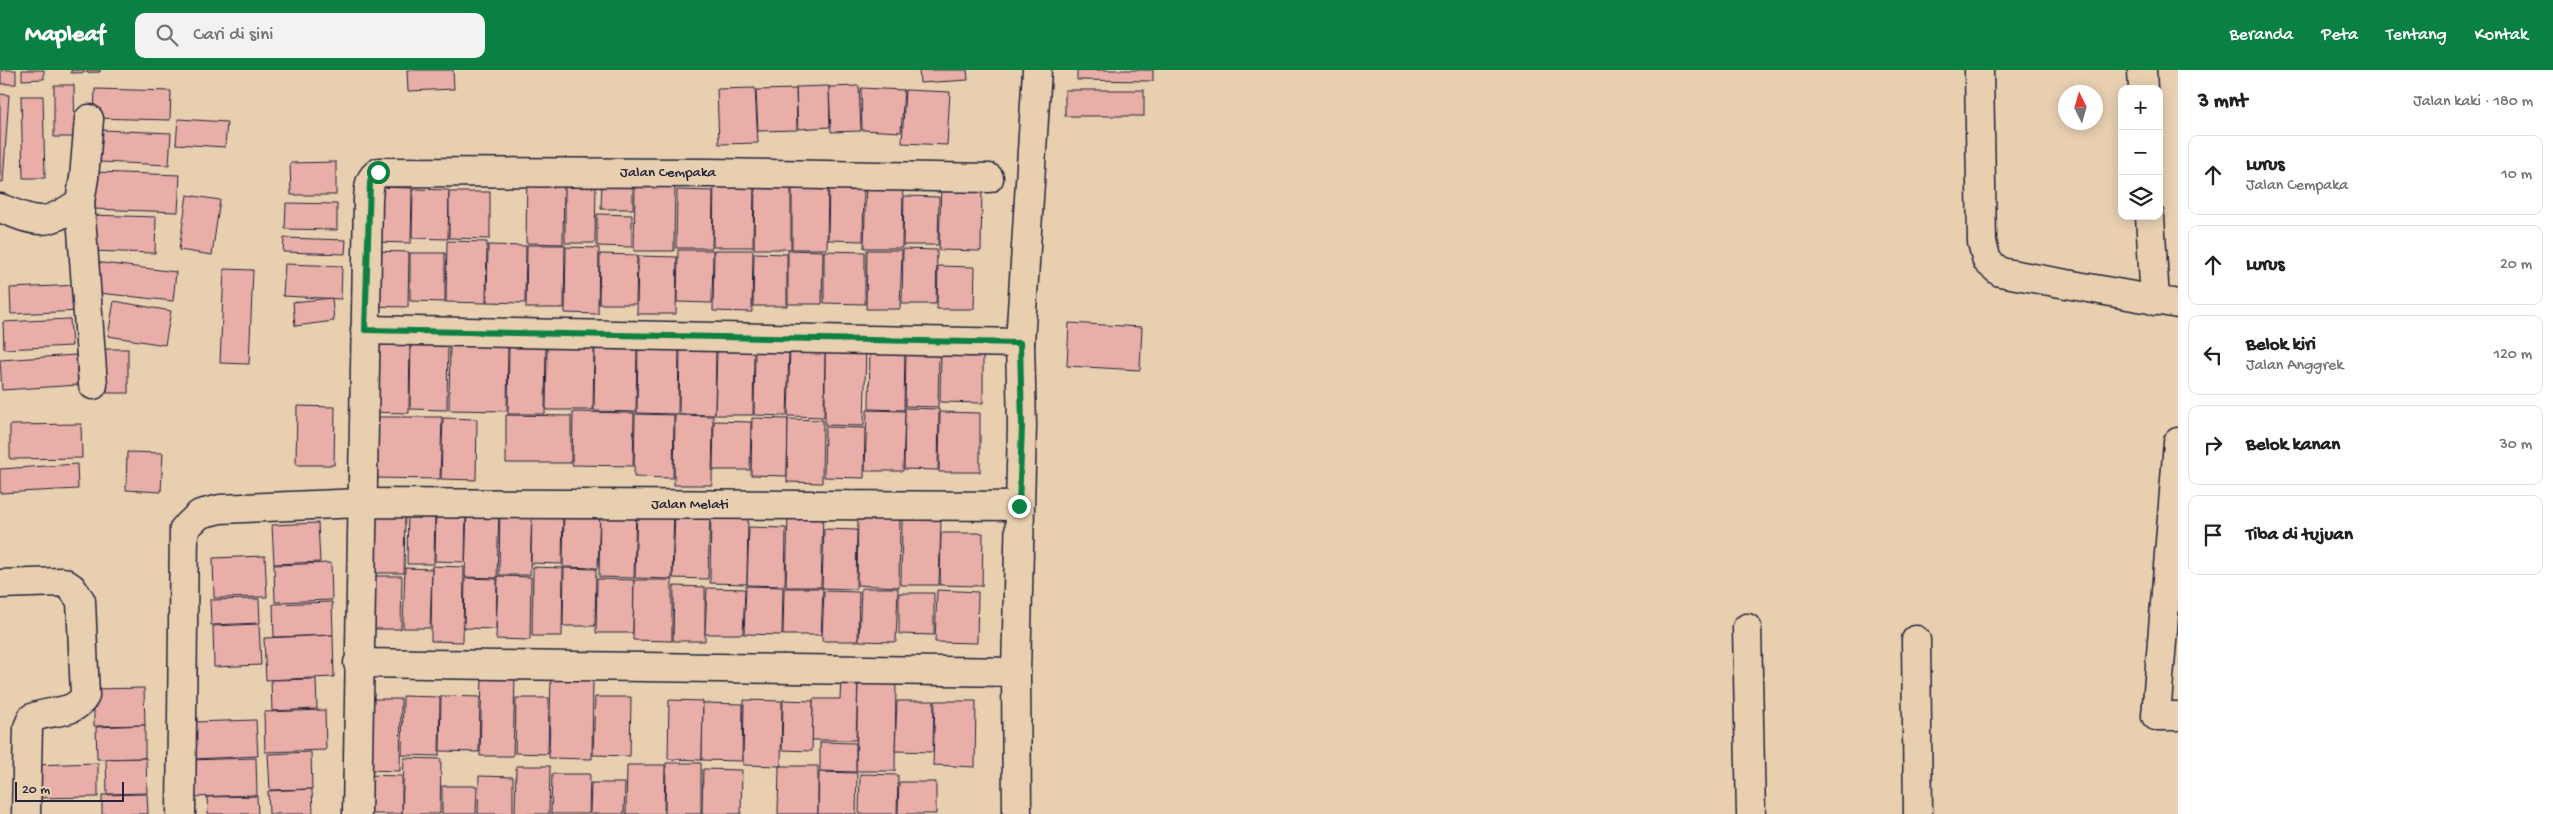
<!DOCTYPE html>
<html lang="id">
<head>
<meta charset="utf-8">
<style>
	:root { --surface:#fff; --page:#f2f2f2; --text:#202124; --muted:#757577; --line:#e0e0e0; --accent:#0b8043 }
	body { margin:0; font-family:"Gochi Hand",sans-serif; background:var(--page); color:var(--text) }
	.controls { position:absolute; right:15px; top:15px; display:grid; overflow:hidden; border-radius:10px; box-shadow:0 2px 12px #0003 }
	.controls button { width:45px; height:45px; display:grid; place-items:center; padding:0; border:0; border-bottom:1px solid var(--line); background:var(--surface); color:var(--text); font:25px sans-serif }
	.compass { position:absolute; left:2058px; top:15px; width:45px; height:45px; border-radius:50%; background:var(--surface); box-shadow:0 2px 12px #0003; rotate:355deg }
	.scale { position:absolute; left:15px; bottom:12px; width:109px; box-sizing:border-box; padding-left:5px; border:2px solid #22223b; border-top:0; font-size:14px; line-height:18px; white-space:nowrap; color:#22223b; -webkit-text-stroke:4px #e7cfb0; paint-order:stroke }
	.stop { position:absolute; width:15px; height:15px; margin:-11px; border:4px solid #0b8043; border-radius:50%; background:#fff }
	.stop.end { background:#0b8043; border-color:#fff; box-shadow:0 1px 5px #0008 }
	.list { margin:0; padding:0; list-style:none }
	h2 { display:flex; justify-content:space-between; align-items:center; height:65px; margin:0; padding:0 20px; font-size:21px }
	h2 small { font-size:16px; font-weight:400; color:var(--muted) }
	.list li { display:grid; grid-template-columns:32px 1fr auto; gap:15px; align-items:center; box-sizing:border-box; height:80px; margin:0 10px 10px; padding:0 10px; border:1px solid var(--line); border-radius:10px }
	.list b { display:block; font-size:19px; white-space:nowrap }
	.list p { margin:0; font-size:16px; white-space:nowrap; color:var(--muted) }
	.list em { font-size:16px; font-style:normal; color:var(--muted) }
	.icon { flex:none; width:28px; height:28px; fill:none; stroke:currentColor; stroke-width:2; stroke-linecap:round; stroke-linejoin:round }
	.map { position:relative; flex:none; width:2178px; height:744px; overflow:hidden }
	header { display:flex; align-items:center; gap:30px; box-sizing:border-box; height:70px; padding:0 25px; background:var(--accent); color:#fff }
	header strong { font-size:24px }
	nav { display:flex; gap:28px; margin-inline-start:auto; font-size:18px }
	.search { width:350px; height:45px; background:var(--page); display:flex; align-items:center; gap:12px; box-sizing:border-box; padding:0 18px; border-radius:10px; color:var(--muted); font-size:19px }
	main { display:flex }
	aside { flex:1; background:var(--surface) }
	.map>svg:first-child { display:block }
	.building { fill:#e8aea7; stroke:#22223b }
	.lines { fill:none; stroke-linecap:round; stroke-linejoin:round }
	.street-casing { stroke:#22223b; stroke-width:31 }
	.street { stroke:#e7cfb0; stroke-width:28 }
	.route { stroke:#0b8043; stroke-width:6 }
	.labels { text-anchor:middle; dominant-baseline:central; stroke-width:5; stroke-linejoin:round; paint-order:stroke }
	.street-label { font-size:15px; fill:#22223b; stroke:#e7cfb0 }
</style>
</head>
<body>
<header>
<strong>Mapleaf</strong>
<div class="search"><svg class="icon" aria-label="search" viewBox="0 0 24 24"><circle cx="10" cy="10" r="6"/><path d="M15 15l6 6"/></svg>Cari di sini</div>
<nav><a>Beranda</a><a>Peta</a><a>Tentang</a><a>Kontak</a></nav>
</header>
<main>
<div class="map">
<svg width="2178" height="744" viewBox="0 0 2178 744">
	<rect width="100%" height="100%" fill="#e7cfb0"/>
	<filter id="ink" filterUnits="userSpaceOnUse"><feTurbulence type="fractalNoise" baseFrequency=".02" numOctaves="2"/><feDisplacementMap in="SourceGraphic" scale="10" xChannelSelector="R" yChannelSelector="G"/><feConvolveMatrix kernelMatrix="1 2 1 2 8 2 1 2 1" color-interpolation-filters="sRGB"/></filter>
	<g filter="url(#ink)">
		<g class="building">
			<rect x="1" y="0" width="15" height="14"/>
			<polygon points="22,0 44,0 44,9 22,10"/>
			<polygon points="71,0 100,0 100,2 71,3"/>
			<polygon points="407,0 453,0 454,19 408,21"/>
			<polygon points="919,0 967,0 968,10 920,13"/>
			<polygon points="1077,0 1153,0 1153,11 1077,10"/>
			<polygon points="54,15 74,15 75,67 54,67"/>
			<polygon points="829,16 830,57 798,59 796,17"/>
			<polygon points="859,16 861,61 831,62 829,17"/>
			<polygon points="755,18 758,73 719,74 717,19"/>
			<polygon points="861,18 904,20 901,62 862,60"/>
			<polygon points="95,19 171,21 170,50 94,48"/>
			<polygon points="796,19 797,60 758,61 756,20"/>
			<polygon points="905,20 950,22 947,75 902,73"/>
			<rect x="1065" y="20" width="79" height="26"/>
			<polygon points="0,24 9,25 3,112 0,112"/>
			<polygon points="21,26 43,26 45,108 23,108"/>
			<polygon points="178,49 227,52 225,77 176,74"/>
			<polygon points="102,60 171,63 169,95 100,92"/>
			<polygon points="336,92 336,125 291,125 290,93"/>
			<polygon points="94,102 180,105 178,142 93,139"/>
			<polygon points="527,104 564,105 563,174 526,173"/>
			<polygon points="714,106 754,107 753,177 713,177"/>
			<polygon points="565,108 596,109 595,173 565,173"/>
			<polygon points="602,109 633,110 633,139 601,139"/>
			<polygon points="792,110 828,111 827,179 792,179"/>
			<polygon points="635,111 675,111 674,181 634,181"/>
			<polygon points="866,111 903,111 902,178 864,178"/>
			<polygon points="755,112 791,112 791,179 754,179"/>
			<polygon points="829,112 864,113 863,171 828,170"/>
			<polygon points="941,114 982,115 981,181 939,180"/>
			<polygon points="373,117 412,118 411,173 372,172"/>
			<polygon points="413,119 449,120 448,169 412,168"/>
			<polygon points="677,120 713,121 712,178 676,178"/>
			<polygon points="449,122 490,122 490,169 449,168"/>
			<polygon points="187,125 220,130 212,185 179,180"/>
			<polygon points="904,126 939,127 938,175 903,175"/>
			<polygon points="286,133 337,134 337,160 285,159"/>
			<polygon points="597,144 632,145 632,177 597,176"/>
			<polygon points="89,145 156,147 155,183 88,181"/>
			<polygon points="284,168 346,170 345,184 283,182"/>
			<polygon points="447,171 487,172 486,233 446,232"/>
			<polygon points="488,175 526,176 525,233 487,232"/>
			<polygon points="527,175 565,175 564,238 526,238"/>
			<polygon points="566,177 599,178 598,244 565,243"/>
			<polygon points="903,179 937,180 936,234 902,234"/>
			<polygon points="678,180 713,180 712,233 677,232"/>
			<polygon points="714,180 753,180 752,242 713,241"/>
			<polygon points="788,180 823,181 822,234 788,234"/>
			<polygon points="867,180 902,180 900,239 866,239"/>
			<polygon points="370,181 409,182 408,237 369,236"/>
			<polygon points="824,181 865,182 865,234 824,233"/>
			<polygon points="410,183 445,183 445,232 410,231"/>
			<polygon points="754,183 787,184 787,236 753,236"/>
			<polygon points="600,184 637,185 636,234 599,234"/>
			<polygon points="638,186 677,187 676,244 637,244"/>
			<polygon points="94,192 176,202 173,231 90,222"/>
			<polygon points="285,194 342,196 341,229 283,226"/>
			<polygon points="938,196 975,197 974,239 937,239"/>
			<polygon points="224,199 253,200 249,294 220,293"/>
			<polygon points="80,215 81,241 11,244 10,218"/>
			<polygon points="332,228 334,251 295,256 293,232"/>
			<polygon points="114,231 171,241 165,275 108,266"/>
			<polygon points="70,249 72,276 4,279 3,252"/>
			<polygon points="1069,253 1142,257 1140,300 1067,296"/>
			<polygon points="368,266 410,267 409,343 366,342"/>
			<polygon points="411,269 448,269 447,340 410,339"/>
			<polygon points="450,270 508,271 507,341 449,340"/>
			<polygon points="638,271 679,271 678,344 637,343"/>
			<polygon points="509,272 546,273 545,344 508,344"/>
			<polygon points="595,273 637,274 636,342 594,341"/>
			<polygon points="680,274 716,275 715,345 679,344"/>
			<polygon points="825,274 866,275 864,356 825,355"/>
			<polygon points="547,276 594,276 593,340 546,340"/>
			<polygon points="870,276 905,277 904,340 869,339"/>
			<polygon points="790,277 825,278 824,347 788,346"/>
			<rect x="103" y="279" width="25" height="44"/>
			<polygon points="755,279 789,279 787,346 754,345"/>
			<polygon points="906,279 939,280 938,337 905,336"/>
			<polygon points="941,279 983,280 983,333 940,332"/>
			<polygon points="717,281 754,282 753,345 715,345"/>
			<polygon points="76,285 78,315 2,320 0,290"/>
			<polygon points="297,336 335,337 334,395 296,395"/>
			<polygon points="905,338 939,339 938,400 904,399"/>
			<polygon points="867,340 905,341 903,401 865,401"/>
			<polygon points="573,342 634,343 633,396 572,395"/>
			<polygon points="940,342 980,343 980,402 939,402"/>
			<polygon points="635,344 674,345 673,408 634,407"/>
			<polygon points="506,345 571,346 571,393 506,393"/>
			<polygon points="675,345 713,346 712,415 674,415"/>
			<polygon points="375,347 442,347 440,409 373,408"/>
			<polygon points="443,348 477,349 476,410 441,409"/>
			<polygon points="752,348 788,349 787,406 751,405"/>
			<polygon points="788,349 823,350 822,413 787,412"/>
			<polygon points="714,351 751,352 750,400 713,400"/>
			<polygon points="81,354 82,388 10,389 10,355"/>
			<polygon points="825,357 865,358 864,408 824,407"/>
			<polygon points="127,382 163,383 161,422 126,420"/>
			<polygon points="77,394 78,419 0,423 0,399"/>
			<polygon points="467,436 499,437 497,508 465,507"/>
			<polygon points="500,436 532,437 530,505 499,505"/>
			<polygon points="408,437 435,437 434,494 407,494"/>
			<polygon points="564,437 600,438 598,498 563,497"/>
			<polygon points="436,438 466,439 465,492 435,491"/>
			<polygon points="532,438 563,439 562,494 531,493"/>
			<polygon points="637,438 674,439 672,509 635,508"/>
			<polygon points="600,439 636,440 634,508 599,507"/>
			<polygon points="675,440 710,441 708,509 673,508"/>
			<polygon points="363,441 405,441 404,503 361,503"/>
			<polygon points="711,442 748,443 747,514 710,513"/>
			<polygon points="858,443 900,444 899,517 857,515"/>
			<polygon points="788,444 823,444 821,517 786,517"/>
			<polygon points="902,449 941,450 939,515 901,515"/>
			<polygon points="318,453 320,492 274,494 272,455"/>
			<polygon points="749,457 786,458 785,516 747,515"/>
			<polygon points="824,459 857,460 856,519 822,518"/>
			<polygon points="941,463 983,463 982,516 940,515"/>
			<polygon points="265,486 267,527 214,528 213,488"/>
			<polygon points="331,493 332,530 275,532 274,495"/>
			<polygon points="432,496 464,497 463,572 431,571"/>
			<polygon points="533,497 563,498 562,566 532,566"/>
			<polygon points="405,498 432,499 430,558 403,558"/>
			<polygon points="564,498 596,499 595,556 563,556"/>
			<polygon points="363,506 402,506 401,559 362,559"/>
			<polygon points="498,506 531,507 530,570 496,569"/>
			<polygon points="465,508 497,509 496,559 464,558"/>
			<polygon points="597,509 634,510 633,563 596,563"/>
			<polygon points="634,510 672,510 672,571 633,570"/>
			<polygon points="674,516 705,517 705,571 673,571"/>
			<polygon points="746,516 783,517 782,565 744,564"/>
			<polygon points="707,518 745,519 743,564 705,564"/>
			<polygon points="784,518 823,518 821,565 783,565"/>
			<polygon points="861,518 898,518 896,572 859,571"/>
			<polygon points="937,520 978,522 977,573 935,572"/>
			<polygon points="824,521 859,522 858,571 822,571"/>
			<polygon points="899,523 934,523 934,565 899,564"/>
			<polygon points="259,529 260,553 211,555 210,530"/>
			<polygon points="332,532 333,565 274,567 273,534"/>
			<polygon points="259,554 261,595 214,597 213,556"/>
			<polygon points="333,565 334,607 266,610 264,568"/>
			<polygon points="482,605 515,606 513,686 480,686"/>
			<polygon points="551,605 593,606 592,689 549,688"/>
			<polygon points="858,607 896,608 895,701 856,701"/>
			<polygon points="316,609 317,639 272,641 271,610"/>
			<polygon points="841,609 858,609 856,670 812,670 813,629 840,629"/>
			<polygon points="144,618 145,655 94,656 94,619"/>
			<polygon points="403,626 440,627 439,686 402,685"/>
			<polygon points="441,626 480,627 479,682 440,681"/>
			<polygon points="595,627 631,627 630,686 593,685"/>
			<polygon points="516,628 549,628 548,684 515,683"/>
			<polygon points="367,629 401,629 400,701 366,700"/>
			<polygon points="669,630 703,631 702,690 668,689"/>
			<polygon points="744,630 782,631 781,696 743,695"/>
			<polygon points="783,630 813,631 812,681 782,680"/>
			<polygon points="897,631 934,631 933,682 895,681"/>
			<polygon points="935,631 976,631 975,697 933,695"/>
			<polygon points="703,633 743,634 742,691 702,690"/>
			<polygon points="325,640 326,680 265,682 264,642"/>
			<polygon points="256,650 258,686 194,689 193,652"/>
			<polygon points="145,655 145,688 97,689 96,657"/>
			<polygon points="820,672 856,673 856,702 820,701"/>
			<polygon points="311,682 312,719 270,720 268,684"/>
			<polygon points="146,688 147,723 107,724 106,689"/>
			<polygon points="256,688 257,725 190,727 188,690"/>
			<polygon points="404,688 441,689 440,744 402,744"/>
			<polygon points="98,693 98,727 32,728 32,695"/>
			<polygon points="666,693 701,693 701,744 665,744"/>
			<polygon points="627,695 665,695 664,744 626,744"/>
			<polygon points="516,696 550,696 549,744 515,744"/>
			<polygon points="779,696 818,696 818,744 778,744"/>
			<polygon points="703,699 742,700 741,744 702,744"/>
			<polygon points="819,702 857,703 856,744 818,744"/>
			<polygon points="552,704 590,704 589,744 551,744"/>
			<polygon points="860,704 898,705 897,744 859,744"/>
			<polygon points="366,705 402,706 402,744 366,744"/>
			<polygon points="479,706 513,707 513,744 478,744"/>
			<polygon points="899,712 936,712 936,744 898,744"/>
			<polygon points="591,713 625,713 624,744 590,744"/>
			<polygon points="442,716 477,716 476,744 442,744"/>
			<polygon points="312,719 313,744 269,744 268,721"/>
			<polygon points="147,724 148,744 102,744 102,725"/>
			<polygon points="257,726 258,744 208,744 207,727"/>
		</g>
		<g class="lines">
			<defs>
				<g id="street">
					<polyline points="1979,0 1982,172 1987,191 2000,202 2178,234"/>
					<polyline points="2142,0 2143,19"/>
					<polyline points="80,132 93,315"/>
					<path d="M0,138C38,153 45,157 80,132L84,108L89,49"/>
					<polyline points="2150,146 2155,231"/>
					<polyline points="365,260 1020,273"/>
					<polyline points="2178,372 2156,646 2178,646"/>
					<path d="M0,514L63,512L72,518L81,531L85,626C73,646 51,639 32,648L28,657L26,744"/>
					<polyline points="1747,558 1751,744"/>
					<polyline points="1916,570 1918,744"/>
					<polyline points="358,593 1016,602"/>
					<polyline points="181,744 184,459 200,444 220,439 361,433 1019,436"/>
					<path d="M357,744L368,130C369,119 368,108 379,102L710,103L989,108"/>
					<polyline points="1017,744 1016,602 1022,356 1020,273 1037,0"/>
				</g>
			</defs>
			<use href="#street" class="street-casing"/>
			<use href="#street" class="street"/>
		</g>
	</g>
	<g class="lines" filter="url(#ink)">
		<polyline class="route" points="378,102 373,105 370,112 365,260 1020,273 1022,356 1019,436"/>
	</g>
	<g class="labels">
		<g class="street-label">
			<text x="668" y="103">Jalan Cempaka</text>
			<text x="690" y="435">Jalan Melati</text>
		</g>
	</g>
</svg>
<div class="controls">
<button>+</button>
<button>−</button>
<button><svg class="icon" aria-label="layers" viewBox="0 0 24 24"><path d="M12 4l9 5-9 5-9-5zM3 14l9 5 9-5"/></svg></button>
</div>
<svg class="compass" viewBox="-18 -18 36 36"><path d="M0-13l5 13h-10z" fill="#e53935"/><path d="M0 13l5-13h-10z" fill="#757577"/></svg>
<div class="scale">20 m</div>
<div class="stop" style="left:378px;top:102px"></div>
<div class="stop end" style="left:1019px;top:436px"></div>
</div>
<aside>
<h2>3 mnt<small>Jalan kaki · 180 m</small></h2>
<ul class="list">
<li><svg class="icon" aria-label="ahead" viewBox="0 0 24 24"><path d="M12 20V5M6 11l6-6 6 6"/></svg><div><b>Lurus</b><p>Jalan Cempaka</p></div><em>10 m</em></li>
<li><svg class="icon" aria-label="ahead" viewBox="0 0 24 24"><path d="M12 20V5M6 11l6-6 6 6"/></svg><div><b>Lurus</b></div><em>20 m</em></li>
<li><svg class="icon" aria-label="left" viewBox="0 0 24 24"><path d="M17 20v-9H6M10 6l-5 5 5 5"/></svg><div><b>Belok kiri</b><p>Jalan Anggrek</p></div><em>120 m</em></li>
<li><svg class="icon" aria-label="right" viewBox="0 0 24 24"><path d="M7 20v-9h11M14 6l5 5-5 5"/></svg><div><b>Belok kanan</b></div><em>30 m</em></li>
<li><svg class="icon" aria-label="arrive" viewBox="0 0 24 24"><path d="M6 21V4h12l-3 4 3 4H6"/></svg><div><b>Tiba di tujuan</b></div></li>
</ul>
</aside>
</main>
</body>
</html>
